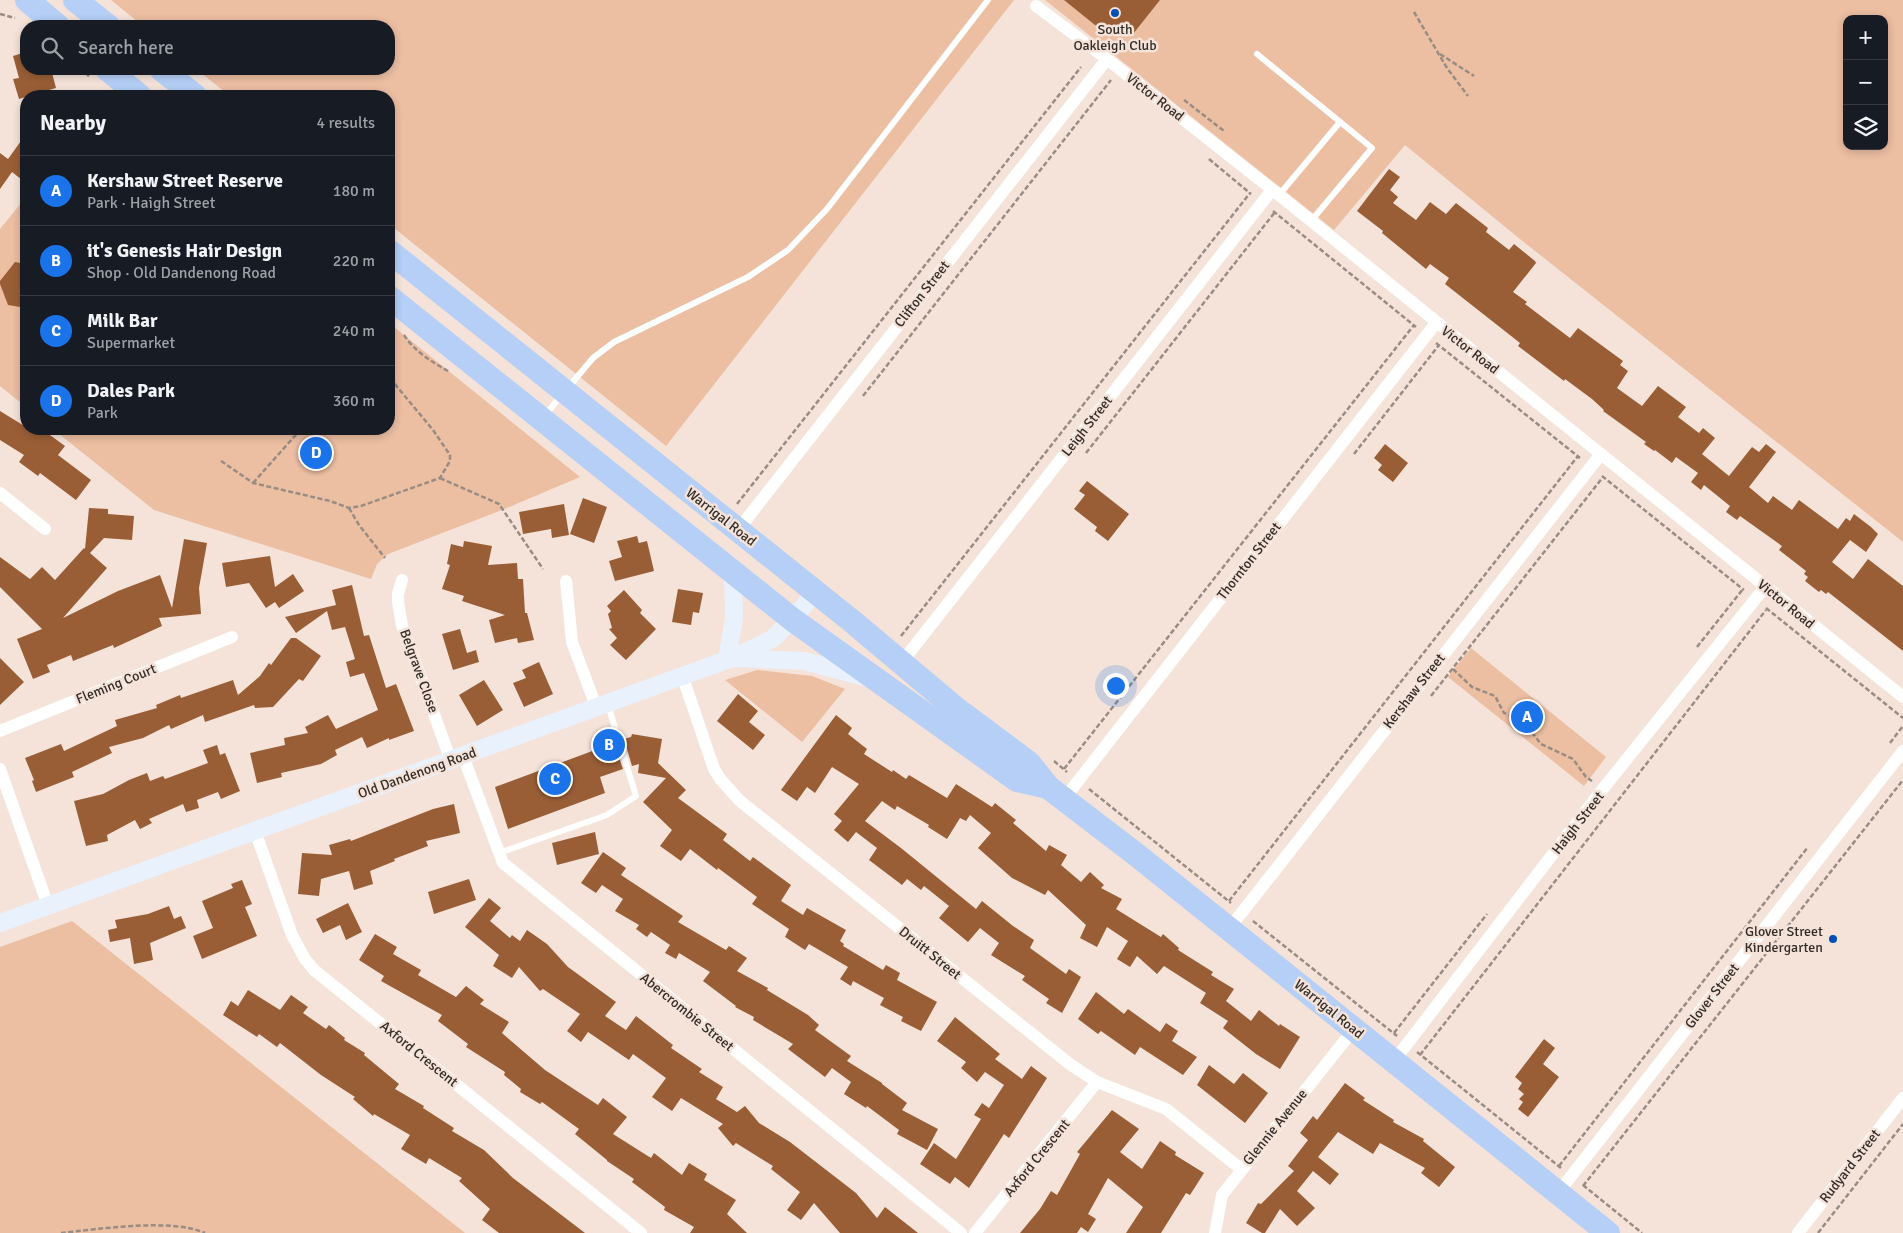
<!DOCTYPE html>
<html lang="en">
<head>
<meta charset="utf-8">
<style>
	:root { --surface:#171b24; --page:#242831; --text:#f1f3f6; --muted:#9ea1a6; --line:#363941; --accent:#1a73e8 }
	body { margin:0; font-family:Signika,sans-serif; background:var(--page); color:var(--text) }
	.controls { position:absolute; right:15px; top:15px; display:grid; overflow:hidden; border-radius:10px; box-shadow:0 2px 8px #0003 }
	.controls button { width:45px; height:45px; display:grid; place-items:center; padding:0; border:0; border-bottom:1px solid var(--line); background:var(--surface); color:var(--text); font:25px sans-serif }
	.you { position:absolute; left:1115px; top:685px; width:18px; height:18px; margin:-12px; border:4px solid #fff; border-radius:50%; background:#1a73e8; box-shadow:0 0 0 8px #1a73e833 }
	.badge { display:grid; place-items:center; width:32px; height:32px; border-radius:50%; background:var(--accent); color:#fff; font-size:16px; font-weight:700 }
	.pin { position:absolute; translate:-50% -50%; border:2px solid #fff; box-shadow:0 1px 5px #0006 }
	.list { margin:0; padding:0; list-style:none }
	h2 { display:flex; justify-content:space-between; align-items:center; height:65px; margin:0; padding:0 20px; font-size:21px }
	h2 small { font-size:16px; font-weight:400; color:var(--muted) }
	.list li { display:grid; grid-template-columns:32px 1fr auto; gap:15px; align-items:center; box-sizing:border-box; height:70px; padding:0 20px; border-top:1px solid var(--line) }
	.list b { display:block; font-size:19px; white-space:nowrap }
	.list p { margin:0; font-size:16px; white-space:nowrap; color:var(--muted) }
	.list em { font-size:16px; font-style:normal; color:var(--muted) }
	.icon { flex:none; width:28px; height:28px; fill:none; stroke:currentColor; stroke-width:2; stroke-linecap:round; stroke-linejoin:round }
	.map { position:relative; flex:none; width:1903px; height:1233px; overflow:hidden }
	.search { position:absolute; background:var(--surface); box-shadow:0 2px 8px #0003; left:20px; top:20px; width:375px; height:55px; display:flex; align-items:center; gap:12px; box-sizing:border-box; padding:0 18px; border-radius:20px; color:var(--muted); font-size:19px }
	.panel { position:absolute; background:var(--surface); box-shadow:0 2px 8px #0003; left:20px; top:90px; width:375px; height:345px; border-radius:20px }
	.map>svg:first-child { display:block }
	.green { fill:#ecbea2; fill-rule:evenodd }
	.building { fill:#9a5e36 }
	.lines { fill:none; stroke-linecap:round; stroke-linejoin:round }
	.path { stroke:#988c84; stroke-width:2.5; stroke-dasharray:5 2.5; stroke-linecap:butt }
	.lane { stroke:#fff; stroke-width:6 }
	.street { stroke:#fff; stroke-width:12 }
	.secondary { stroke:#e9f1fd; stroke-width:18 }
	.highway { stroke:#b5cff7; stroke-width:24 }
	.poi-dot { fill:#004eb7; stroke:#f5e3d9; stroke-width:2 }
	.labels { text-anchor:middle; dominant-baseline:central; stroke-width:5; stroke-linejoin:round; paint-order:stroke }
	.poi-label { font-size:14px; fill:#322c28; stroke:#f5e3d9 }
	.street-label { font-size:14px; fill:#322c28; stroke:#f5e3d9 }
</style>
</head>
<body>
<div class="map">
<svg width="1903" height="1233" viewBox="0 0 1903 1233">
	<rect width="100%" height="100%" fill="#f5e3d9"/>
	<g class="green">
		<polygon points="111,0 1014,0 666,446 389,224 389,96 230,96 196,69 389,69 389,26 143,26"/>
		<path d="M1045,0H1903V542L1520,239L1405,145L1334,230ZM1847,19H1884V146H1847Z"/>
		<polygon points="26,197 26,407 0,386 0,229"/>
		<polygon points="389,323 580,477 502,510 388,554 377,564 371,579 154,510 53,429 389,429"/>
		<polygon points="1471,648 1606,757 1584,786 1448,677"/>
		<polygon points="757,670 812,676 845,689 802,742 725,680"/>
		<polygon points="72,921 465,1233 0,1233 0,947"/>
	</g>
	<g class="building">
		<polygon points="1064,0 1160,0 1133,34 1095,25"/>
		<polygon points="26,52 26,69 33,69 35,74 51,69 56,88 19,99 13,79 19,78 13,56"/>
		<polygon points="26,134 26,183 12,172 0,189 0,153 8,159"/>
		<polygon points="1389,169 1400,177 1390,190 1398,197 1393,203 1416,220 1430,202 1446,214 1456,203 1488,228 1486,232 1509,250 1514,244 1535,261 1536,263 1513,292 1527,302 1525,304 1570,338 1578,328 1623,361 1620,365 1628,371 1617,388 1642,406 1658,386 1686,407 1678,417 1699,433 1703,428 1715,438 1702,454 1729,476 1752,447 1759,452 1766,444 1776,452 1749,487 1768,503 1773,496 1792,510 1799,500 1838,529 1846,518 1850,521 1854,514 1871,527 1878,534 1866,552 1850,540 1832,562 1853,579 1868,559 1903,586 1903,651 1828,592 1826,594 1821,590 1819,592 1805,581 1808,577 1804,574 1806,571 1779,550 1782,546 1740,516 1737,520 1726,512 1730,506 1704,485 1701,490 1691,482 1698,473 1676,457 1672,463 1655,450 1654,451 1644,444 1646,442 1603,411 1604,410 1592,399 1565,379 1564,381 1518,346 1520,343 1445,284 1449,278 1430,264 1426,269 1382,233 1383,231 1357,211"/>
		<polygon points="15,262 26,264 26,308 8,305 0,284 0,281"/>
		<polygon points="0,411 39,435 43,430 65,446 58,455 91,480 76,500 40,473 38,476 19,462 24,455 0,440"/>
		<polygon points="1385,444 1408,463 1393,482 1378,470 1382,465 1374,458"/>
		<polygon points="1087,481 1129,514 1108,541 1095,531 1097,527 1074,509 1085,495 1079,491"/>
		<polygon points="583,498 607,507 594,543 570,534"/>
		<polygon points="564,504 569,535 552,538 551,529 523,534 519,512"/>
		<polygon points="89,508 108,509 108,514 134,516 132,540 104,538 90,553 107,568 63,618 118,591 160,575 172,608 184,539 207,543 199,588 201,614 159,618 162,626 114,648 113,645 73,661 71,655 47,665 50,672 33,679 17,639 42,629 0,587 0,557 30,579 42,567 55,580 84,548 85,549"/>
		<polygon points="637,536 639,543 647,541 654,571 615,581 609,561 622,557 617,541"/>
		<polygon points="464,541 492,546 488,565 517,563 518,579 523,579 525,613 527,613 534,640 518,643 517,638 495,643 489,620 505,615 462,601 464,596 442,589 450,565 447,564 451,544 463,547"/>
		<polygon points="270,556 275,587 293,574 304,591 279,608 275,602 266,608 249,583 226,587 222,563"/>
		<polygon points="352,585 364,636 369,635 386,688 396,684 414,731 389,740 389,738 367,748 362,737 335,750 337,755 321,764 281,773 282,777 257,783 250,753 285,745 284,738 308,733 305,727 328,715 336,729 378,710 364,673 350,677 346,662 355,659 345,627 332,630 327,611 296,633 285,617 336,605 332,590"/>
		<polygon points="678,589 703,593 699,613 693,612 691,625 672,622"/>
		<polygon points="624,590 642,610 640,613 656,629 626,660 610,645 617,638 609,629 612,628 608,614 611,611 607,606"/>
		<polygon points="460,629 467,653 476,650 479,662 453,670 442,634"/>
		<polygon points="291,638 296,638 321,656 303,681 299,679 273,707 255,708 254,705 205,722 203,715 171,729 169,725 143,738 109,747 112,753 72,772 74,777 36,792 32,781 34,780 25,758 61,744 64,751 117,726 115,720 157,708 156,705 180,695 181,698 233,680 238,695 260,676 269,663 271,665"/>
		<polygon points="0,658 24,682 0,705"/>
		<polygon points="539,662 553,694 524,707 513,683 526,678 522,670"/>
		<polygon points="484,680 503,710 477,726 459,695"/>
		<polygon points="738,694 758,711 749,722 765,735 753,750 717,721"/>
		<polygon points="836,715 852,728 848,734 867,749 864,754 892,772 893,770 906,779 909,775 947,798 956,784 992,807 995,803 1016,820 1013,823 1046,851 1049,845 1067,855 1061,865 1081,882 1090,872 1104,885 1101,888 1122,899 1116,909 1161,937 1163,934 1179,948 1178,950 1213,972 1211,975 1234,989 1226,1001 1251,1021 1259,1010 1279,1026 1280,1024 1300,1037 1280,1069 1256,1054 1223,1028 1228,1021 1200,1003 1206,993 1164,966 1157,974 1137,956 1130,967 1117,959 1128,941 1107,927 1097,947 1080,938 1086,925 1048,890 1045,895 1012,878 978,848 991,833 970,815 966,821 960,818 947,839 928,827 929,825 897,806 895,810 882,801 865,821 901,848 976,909 982,901 1013,926 1034,940 1030,948 1066,974 1069,969 1081,977 1062,1013 1046,1003 1049,999 1022,980 1025,976 991,955 999,943 980,928 968,942 939,918 949,906 924,886 921,890 907,879 902,885 869,860 877,848 856,832 848,842 834,830 842,821 834,814 859,784 832,767 815,793 807,787 797,801 781,790"/>
		<polygon points="632,734 662,739 658,763 686,790 678,798 727,834 723,840 750,861 753,857 791,885 781,901 803,915 807,908 846,930 840,941 844,944 843,946 883,970 886,965 900,973 897,980 937,1002 921,1031 901,1021 903,1017 880,1005 884,998 853,981 851,986 840,979 848,967 809,944 805,950 785,937 789,929 752,904 757,897 718,868 717,870 690,849 681,861 660,846 672,830 643,802 666,778 638,773 639,764 632,766 624,739 631,737"/>
		<polygon points="614,743 623,769 600,777 605,793 508,829 495,787"/>
		<polygon points="217,745 220,755 225,753 240,791 221,799 218,792 197,800 199,808 186,812 183,804 149,819 152,823 140,829 135,820 107,835 108,841 86,846 74,801 103,794 129,780 147,773 150,781 163,776 165,779 208,763 203,750"/>
		<polygon points="454,804 460,833 426,841 428,846 394,859 395,861 370,871 373,884 354,890 349,871 321,879 319,896 298,894 302,853 332,855 329,845 350,839 351,841 433,809"/>
		<polygon points="595,832 599,854 557,865 552,843"/>
		<polygon points="603,852 626,868 621,875 683,916 678,922 726,950 729,946 747,958 737,971 768,988 767,990 808,1015 819,1025 815,1030 851,1056 847,1061 882,1083 882,1084 907,1103 902,1110 938,1129 927,1150 897,1134 899,1130 867,1106 866,1108 844,1094 851,1082 832,1068 825,1077 788,1049 793,1044 753,1020 754,1017 735,1007 736,1006 703,981 710,972 679,953 676,959 665,953 670,945 651,932 647,937 636,929 639,925 615,911 623,899 602,885 596,893 581,883"/>
		<polygon points="469,879 476,900 434,914 428,892"/>
		<polygon points="242,880 252,904 245,907 257,936 202,959 193,936 213,928 202,901 233,888 231,884"/>
		<polygon points="489,898 501,908 490,921 510,938 512,935 520,941 527,930 547,944 568,967 616,1002 605,1016 626,1030 636,1016 673,1045 671,1048 702,1069 699,1072 723,1087 716,1099 737,1112 745,1106 759,1123 790,1142 856,1193 877,1218 885,1207 918,1233 840,1233 814,1203 801,1220 787,1210 800,1192 771,1169 773,1166 736,1143 733,1146 718,1128 723,1124 681,1098 672,1111 652,1097 666,1078 633,1054 629,1060 588,1032 581,1042 567,1031 580,1014 543,989 540,991 519,967 512,978 493,966 499,955 465,927"/>
		<polygon points="348,903 362,932 346,940 340,925 323,933 316,919"/>
		<polygon points="169,906 174,919 181,916 186,928 150,943 153,960 134,964 130,938 110,942 108,930 117,928 115,920 148,914"/>
		<polygon points="375,934 397,947 393,954 421,970 418,975 456,997 466,986 484,1000 480,1004 509,1022 502,1033 545,1070 598,1105 603,1098 627,1117 613,1134 651,1158 654,1153 682,1175 689,1163 707,1174 704,1180 736,1200 727,1214 747,1233 690,1233 694,1227 664,1210 665,1207 632,1182 634,1179 607,1161 607,1160 575,1134 579,1129 542,1102 540,1104 520,1092 521,1089 504,1075 505,1072 466,1047 468,1044 438,1021 442,1015 381,981 384,976 359,960"/>
		<polygon points="248,990 280,1010 291,995 308,1007 303,1013 326,1029 329,1025 345,1038 344,1040 365,1053 364,1055 399,1084 395,1089 424,1106 423,1108 454,1128 452,1131 484,1150 513,1178 585,1233 499,1233 482,1220 490,1209 459,1181 462,1178 429,1158 426,1164 401,1149 410,1135 374,1114 373,1116 353,1099 355,1097 321,1075 280,1043 277,1047 259,1034 257,1037 223,1015 231,1001 238,1006"/>
		<polygon points="1096,992 1124,1014 1128,1009 1160,1032 1166,1023 1178,1031 1172,1041 1197,1057 1183,1075 1140,1047 1135,1055 1101,1031 1098,1034 1078,1019"/>
		<polygon points="955,1017 1000,1054 995,1059 1022,1079 1031,1066 1047,1078 1009,1138 1004,1134 969,1188 955,1177 950,1184 920,1164 934,1143 956,1159 981,1119 974,1115 982,1103 989,1108 1004,1085 985,1072 977,1082 961,1068 966,1062 937,1041"/>
		<polygon points="1544,1039 1555,1048 1543,1064 1559,1077 1528,1117 1518,1109 1523,1102 1519,1099 1524,1094 1518,1089 1522,1083 1515,1077"/>
		<polygon points="1209,1065 1234,1084 1243,1073 1268,1093 1245,1123 1197,1085"/>
		<polygon points="1345,1083 1365,1098 1363,1100 1394,1120 1393,1122 1424,1139 1423,1141 1455,1167 1439,1187 1421,1173 1425,1168 1380,1143 1373,1154 1338,1132 1318,1157 1339,1174 1330,1185 1313,1171 1297,1191 1315,1208 1297,1226 1280,1209 1265,1233 1262,1233 1246,1223 1258,1203 1261,1204 1294,1171 1288,1166 1308,1140 1300,1133 1313,1116 1317,1120"/>
		<polygon points="1112,1110 1139,1129 1120,1152 1142,1169 1160,1141 1176,1152 1175,1155 1204,1173 1190,1195 1186,1193 1161,1233 1126,1233 1143,1207 1108,1178 1088,1214 1096,1219 1088,1232 1081,1227 1077,1233 1020,1233 1040,1209 1051,1191 1057,1195 1080,1154 1077,1152"/>
	</g>
	<g class="lines">
		<g class="path">
			<polyline points="1414,12 1447,68 1468,96"/>
			<polyline points="0,14 15,18"/>
			<polyline points="1440,54 1474,76"/>
			<polyline points="80,69 89,76"/>
			<polyline points="1184,100 1224,131"/>
			<polyline points="1209,159 1251,194"/>
			<polyline points="1273,211 1416,327"/>
			<path d="M404,335C414,351 433,363 450,372"/>
			<polyline points="1436,343 1580,458"/>
			<polyline points="863,396 1111,80"/>
			<polyline points="1086,453 1275,212"/>
			<polyline points="1354,454 1439,345"/>
			<polyline points="221,461 253,483 330,501 349,508 361,506 440,478 450,461 450,455 433,430 389,377"/>
			<polyline points="1602,476 1744,590"/>
			<polyline points="440,478 499,504 543,569"/>
			<polyline points="253,483 301,429"/>
			<polyline points="737,504 1081,67"/>
			<polyline points="349,508 359,525 385,558"/>
			<polyline points="1766,608 1903,718"/>
			<polyline points="901,636 1250,193"/>
			<polyline points="1697,647 1743,589"/>
			<polyline points="1453,669 1472,687 1495,696 1504,713 1524,722 1541,744 1573,759 1586,777 1592,781"/>
			<polyline points="1431,696 1603,477"/>
			<polyline points="1890,743 1903,726"/>
			<polyline points="1054,761 1067,772"/>
			<polyline points="1064,769 1414,325"/>
			<polyline points="1089,789 1231,903"/>
			<polyline points="1229,901 1578,456"/>
			<polyline points="1253,921 1397,1036"/>
			<polyline points="1394,1033 1487,914"/>
			<polyline points="1417,1052 1561,1168"/>
			<polyline points="1420,1055 1766,610"/>
			<polyline points="1559,1166 1808,847"/>
			<polyline points="1583,1185 1642,1233"/>
			<polyline points="1583,1186 1903,780"/>
			<path d="M61,1233C99,1229 172,1218 205,1233"/>
			<polyline points="1818,1233 1903,1124"/>
		</g>
		<g class="lane">
			<polyline points="1257,54 1372,148 1311,221"/>
			<polyline points="1279,195 1340,122"/>
			<polyline points="545,415 593,358 614,342 748,277 788,250 827,209 988,0"/>
			<polyline points="499,853 607,815 636,796 608,705"/>
		</g>
		<g class="street">
			<polyline points="1036,6 1107,59 1279,195 1903,697"/>
			<polyline points="0,493 45,529"/>
			<polyline points="738,530 1107,59"/>
			<polyline points="402,580 398,594 398,602 402,626 451,761"/>
			<polyline points="566,581 572,642 597,709"/>
			<polyline points="902,662 1272,190"/>
			<polyline points="683,678 714,769 721,780 740,801 1071,1065 1097,1082 1166,1109 1241,1169"/>
			<polyline points="0,731 232,637"/>
			<polyline points="463,756 503,863 961,1233"/>
			<polyline points="0,769 48,906"/>
			<polyline points="1064,799 1436,323"/>
			<polyline points="255,831 292,935 305,959 314,970 641,1233"/>
			<polyline points="1229,929 1601,454"/>
			<polyline points="1394,1061 1602,790 1765,587"/>
			<polyline points="1558,1193 1903,751"/>
			<polyline points="975,1233 1097,1082"/>
			<polyline points="1215,1233 1222,1195 1354,1029"/>
			<polyline points="1798,1233 1903,1098"/>
		</g>
		<g class="secondary">
			<polyline points="736,658 804,661 865,677"/>
			<polyline points="727,660 734,618 733,574"/>
			<polyline points="0,923 735,657 772,639 793,620 815,592"/>
		</g>
		<g class="highway">
			<polyline points="27,0 58,26"/>
			<polyline points="75,0 108,26"/>
			<polyline points="107,69 140,96"/>
			<polyline points="161,69 195,96"/>
			<polyline points="389,251 853,622 954,707 1029,763 1048,787 1138,856 1608,1233"/>
			<polyline points="389,297 793,620 1017,780 1048,787"/>
		</g>
	</g>
	<g class="poi-dot">
		<circle cx="1115" cy="13" r="5"/>
		<circle cx="1833" cy="939" r="5"/>
	</g>
	<g class="labels">
		<g class="poi-label">
			<text x="1115" y="29">South<tspan x="1115" dy="16">Oakleigh Club</tspan></text>
			<text x="1823" y="931" text-anchor="end">Glover Street<tspan x="1823" dy="16">Kindergarten</tspan></text>
		</g>
		<g class="street-label">
			<text transform="translate(1155 97) rotate(38)">Victor Road</text>
			<text transform="translate(922 294) rotate(-52)">Clifton Street</text>
			<text transform="translate(1470 350) rotate(38)">Victor Road</text>
			<text transform="translate(1087 426) rotate(-52)">Leigh Street</text>
			<text transform="translate(721 517) rotate(38)">Warrigal Road</text>
			<text transform="translate(1249 561) rotate(-52)">Thornton Street</text>
			<text transform="translate(1786 604) rotate(39)">Victor Road</text>
			<text transform="translate(419 671) rotate(70)">Belgrave Close</text>
			<text transform="translate(116 684) rotate(-22)">Fleming Court</text>
			<text transform="translate(1414 691) rotate(-52)">Kershaw Street</text>
			<text transform="translate(417 773) rotate(-20)">Old Dandenong Road</text>
			<text transform="translate(1578 823) rotate(-52)">Haigh Street</text>
			<text transform="translate(930 953) rotate(39)">Druitt Street</text>
			<text transform="translate(1712 996) rotate(-52)">Glover Street</text>
			<text transform="translate(1329 1009) rotate(39)">Warrigal Road</text>
			<text transform="translate(687 1012) rotate(39)">Abercrombie Street</text>
			<text transform="translate(419 1054) rotate(39)">Axford Crescent</text>
			<text transform="translate(1275 1127) rotate(-51)">Glennie Avenue</text>
			<text transform="translate(1037 1158) rotate(-51)">Axford Crescent</text>
			<text transform="translate(1850 1166) rotate(-52)">Rudyard Street</text>
		</g>
	</g>
</svg>
<div class="controls">
<button>+</button>
<button>−</button>
<button><svg class="icon" aria-label="layers" viewBox="0 0 24 24"><path d="M12 4l9 5-9 5-9-5zM3 14l9 5 9-5"/></svg></button>
</div>
<div class="you"></div>
<div class="pin badge" style="left:1527px;top:717px">A</div>
<div class="pin badge" style="left:609px;top:745px">B</div>
<div class="pin badge" style="left:555px;top:779px">C</div>
<div class="pin badge" style="left:316px;top:453px">D</div>
<div class="search"><svg class="icon" aria-label="search" viewBox="0 0 24 24"><circle cx="10" cy="10" r="6"/><path d="M15 15l6 6"/></svg>Search here</div>
<section class="panel">
<h2>Nearby<small>4 results</small></h2>
<ul class="list">
<li><span class="badge">A</span><div><b>Kershaw Street Reserve</b><p>Park · Haigh Street</p></div><em>180 m</em></li>
<li><span class="badge">B</span><div><b>it's Genesis Hair Design</b><p>Shop · Old Dandenong Road</p></div><em>220 m</em></li>
<li><span class="badge">C</span><div><b>Milk Bar</b><p>Supermarket</p></div><em>240 m</em></li>
<li><span class="badge">D</span><div><b>Dales Park</b><p>Park</p></div><em>360 m</em></li>
</ul>
</section>
</div>
</body>
</html>
